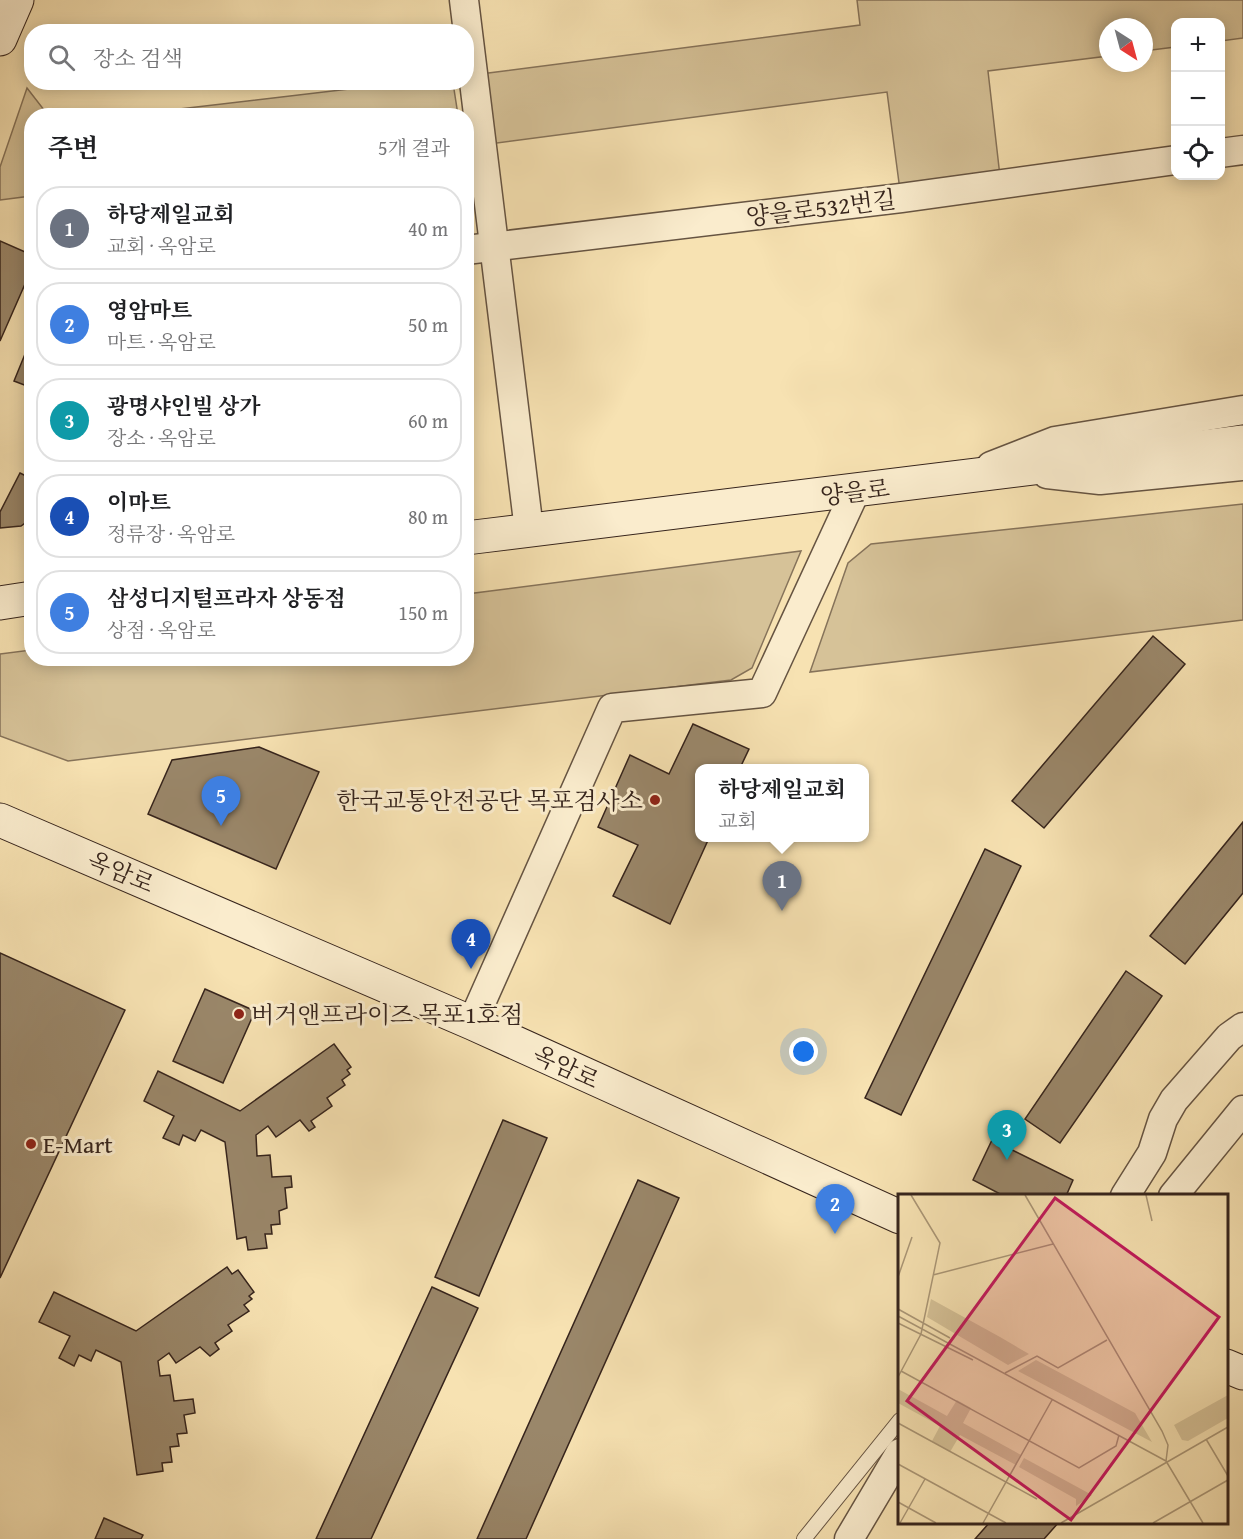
<!DOCTYPE html>
<html lang="ko">
<head>
<meta charset="utf-8">
<style>
	:root { --surface:#fff; --page:#f2f2f2; --text:#202124; --muted:#757577; --line:#e0e0e0; --accent:#b45309 }
	body { margin:0; font-family:"Gentium Book Plus","Noto Serif KR",serif; background:var(--page); color:var(--text) }
	.controls { position:absolute; right:18px; top:18px; display:grid; overflow:hidden; border-radius:12px; box-shadow:0 3px 15px #0003 }
	.controls button { width:54px; height:54px; display:grid; place-items:center; padding:0; border:0; border-bottom:2px solid var(--line); background:var(--surface); color:var(--text); font:30px sans-serif }
	.compass { position:absolute; left:1099px; top:18px; width:54px; height:54px; border-radius:50%; background:var(--surface); box-shadow:0 3px 15px #0003; rotate:144deg }
	.you { position:absolute; left:804px; top:1052px; width:21px; height:21px; margin:-15px; border:4px solid #fff; border-radius:50%; background:#1a73e8; box-shadow:0 0 0 9px #1a73e833 }
	.badge { display:grid; place-items:center; width:39px; height:39px; border-radius:50%; background:var(--accent); color:#fff; font-size:20px; font-weight:700 }
	.pin { position:absolute; translate:-50% -50px; filter:drop-shadow(0 2px 3px #0008) }
	.pin::after { content:''; position:absolute; top:32px; width:21px; height:18px; background:inherit; clip-path:polygon(0 0,100% 0,50% 100%) }
	.popup { position:absolute; left:695px; top:764px; width:174px; height:78px; box-sizing:border-box; display:grid; place-content:center; border-radius:12px; background:var(--surface); filter:drop-shadow(0 2px 4px #0005); font-size:20px; white-space:nowrap; color:var(--muted) }
	.popup b { font-size:22px; color:var(--text) }
	.popup::after { content:''; position:absolute; left:50%; top:100%; margin-left:-12px; border:12px solid transparent; border-top-color:var(--surface) }
	.list { margin:0; padding:0; list-style:none }
	h2 { display:flex; justify-content:space-between; align-items:center; height:78px; margin:0; padding:0 24px; font-size:26px }
	h2 small { font-size:20px; font-weight:400; color:var(--muted) }
	.list li { display:grid; grid-template-columns:39px 1fr auto; gap:18px; align-items:center; box-sizing:border-box; height:84px; margin:0 12px 12px; padding:0 12px; border:2px solid var(--line); border-radius:24px }
	.list b { display:block; font-size:22px; white-space:nowrap }
	.list p { margin:0; font-size:20px; white-space:nowrap; color:var(--muted) }
	.list em { font-size:20px; font-style:normal; color:var(--muted) }
	.icon { flex:none; width:33px; height:33px; fill:none; stroke:currentColor; stroke-width:2; stroke-linecap:round; stroke-linejoin:round }
	.map { position:relative; flex:none; width:1243px; height:1539px; overflow:hidden }
	.search { position:absolute; background:var(--surface); box-shadow:0 3px 15px #0003; left:24px; top:24px; width:450px; height:66px; display:flex; align-items:center; gap:15px; box-sizing:border-box; padding:0 21px; border-radius:24px; color:var(--muted); font-size:22px }
	.panel { position:absolute; background:var(--surface); box-shadow:0 3px 15px #0003; left:24px; top:108px; width:450px; height:558px; border-radius:24px }
	.map>svg:first-child { display:block }
	.green { fill:#d6c298; stroke:#86735a; stroke-width:1.5 }
	.building { fill:#9a876a; stroke:#36241c; stroke-width:1.5 }
	.lines { fill:none; stroke-linecap:round; stroke-linejoin:round }
	.lane-casing { stroke:#665442; stroke-width:16 }
	.street-casing { stroke:#665442; stroke-width:31 }
	.secondary-casing { stroke:#36241c; stroke-width:35 }
	.lane { stroke:#faeccd; stroke-width:14 }
	.street { stroke:#faeccd; stroke-width:28 }
	.secondary { stroke:#faeccd; stroke-width:33 }
	.poi-dot { fill:#8f2418; stroke:#faeccd; stroke-width:2 }
	.labels { text-anchor:middle; dominant-baseline:central; stroke-width:6; stroke-linejoin:round; paint-order:stroke }
	.street-label { font-size:24px; fill:#36241c; stroke:#faeccd }
	.poi-label { font-size:24px; fill:#36241c; stroke:#faeccd; text-anchor:start }
	.inset-road { fill:none; stroke:#aa9676; stroke-width:1.5 }
	.view { fill:#c2185b; fill-opacity:0.15; stroke:#c2185b; stroke-width:3 }
	.inset-edge { fill:none; stroke:#36241c; stroke-width:3 }
</style>
</head>
<body>
<div class="map">
<svg width="1243" height="1539" viewBox="0 0 1243 1539">
	<rect width="100%" height="100%" fill="#f7e2b2"/>
	<filter id="stains"><feTurbulence type="fractalNoise" baseFrequency=".00333" numOctaves="4"/><feColorMatrix values="0 0 0 0 .2 0 0 0 0 .09 0 0 0 0 .02 0 0 0 .5 -.17"/></filter>
	<radialGradient id="worn" r=".72"><stop offset=".6" stop-color="#630" stop-opacity="0"/><stop offset="1" stop-color="#630" stop-opacity=".3"/></radialGradient>
	<g class="green">
		<polygon points="857,0 1243,0 1243,38 1221,41 1220,22 1176,22 1175,47 1144,51 1144,27 1108,27 1108,56 988,71 1001,185 901,198 887,92 482,145 473,75 860,25"/>
		<polygon points="400,83 453,83 458,115 128,115"/>
		<polygon points="27,88 48,115 32,116 31,196 0,200 0,167"/>
		<polygon points="1243,504 1243,620 810,672 848,563 871,544"/>
		<polygon points="801,551 752,668 731,680 68,761 0,736 0,654 31,650 32,658 466,658 467,594"/>
	</g>
	<g class="building">
		<polygon points="0,241 32,255 32,268 0,341"/>
		<polygon points="32,337 32,388 14,381"/>
		<polygon points="20,473 32,479 32,518 21,526 0,528 0,512"/>
		<polygon points="1153,636 1185,664 1044,828 1012,801"/>
		<polygon points="693,724 749,749 740,768 700,768 700,838 709,838 670,924 613,896 638,845 598,827 630,755 669,774"/>
		<polygon points="259,747 319,772 276,869 148,814 172,760"/>
		<polygon points="1243,822 1243,893 1185,964 1150,936"/>
		<polygon points="985,849 1021,866 901,1115 865,1098"/>
		<polygon points="0,953 125,1010 0,1278"/>
		<polygon points="1126,971 1162,996 1060,1143 1025,1119"/>
		<polygon points="205,989 255,1011 223,1083 173,1061"/>
		<polygon points="334,1044 351,1067 347,1070 350,1074 342,1080 345,1085 327,1098 332,1106 311,1121 315,1127 309,1131 300,1120 276,1137 268,1126 256,1135 257,1156 270,1155 272,1177 291,1176 292,1187 285,1188 287,1208 279,1211 280,1224 271,1225 272,1234 265,1234 267,1248 248,1250 246,1237 237,1239 225,1142 201,1130 195,1141 183,1135 179,1145 163,1138 174,1116 144,1101 158,1071 240,1111"/>
		<polygon points="503,1120 547,1138 479,1296 435,1277"/>
		<polygon points="992,1140 1073,1180 1066,1196 1004,1196 973,1180"/>
		<polygon points="638,1180 679,1198 526,1539 477,1539"/>
		<polygon points="227,1267 232,1274 238,1270 254,1292 249,1296 252,1299 244,1305 249,1311 228,1325 232,1331 215,1343 219,1349 210,1356 200,1347 176,1363 169,1353 158,1361 160,1376 170,1375 174,1401 193,1399 195,1413 184,1415 187,1433 177,1434 179,1446 170,1447 172,1462 162,1463 163,1471 137,1475 121,1362 96,1350 91,1361 79,1355 74,1366 59,1358 70,1336 39,1322 54,1292 136,1331"/>
		<polygon points="432,1287 478,1308 371,1539 316,1539"/>
		<polygon points="104,1518 143,1535 141,1539 95,1539"/>
		<polygon points="990,1522 1059,1522 1044,1539 975,1539"/>
	</g>
	<g class="lines">
		<defs>
			<polyline id="lane" points="804,1539 900,1420"/>
			<g id="street">
				<polyline points="464,0 529,530"/>
				<polyline points="1220,153 1243,150"/>
				<polyline points="466,250 901,198 1176,160"/>
				<polyline points="991,466 1055,441 1243,410"/>
				<polyline points="1047,474 1100,480 1243,466"/>
				<polyline points="472,1023 612,708 762,693 855,492"/>
				<polyline points="1125,1196 1152,1153 1163,1119 1174,1100 1229,1037 1243,1027"/>
				<polyline points="1173,1196 1243,1110"/>
				<polyline points="849,1539 900,1453"/>
			</g>
			<g id="secondary">
				<polyline points="0,39 17,0"/>
				<polyline points="466,538 1243,442"/>
				<polyline points="0,603 32,598"/>
				<polyline points="0,820 472,1023 900,1217"/>
				<polyline points="1226,1366 1243,1373"/>
			</g>
		</defs>
		<use href="#lane" class="lane-casing"/>
		<use href="#street" class="street-casing"/>
		<use href="#secondary" class="secondary-casing"/>
		<use href="#lane" class="lane"/>
		<use href="#street" class="street"/>
		<use href="#secondary" class="secondary"/>
	</g>
	<g class="poi-dot">
		<circle cx="655" cy="800" r="6"/>
		<circle cx="239" cy="1014" r="6"/>
		<circle cx="31" cy="1144" r="6"/>
	</g>
	<g class="labels">
		<g class="street-label">
			<text transform="translate(821 208) rotate(-7)">양을로532번길</text>
			<text transform="translate(855 492) rotate(-7)">양을로</text>
			<text transform="translate(121 872) rotate(23)">옥암로</text>
			<text transform="translate(566 1067) rotate(25)">옥암로</text>
		</g>
		<g class="poi-label">
			<text x="643" y="800" text-anchor="end">한국교통안전공단 목포검사소</text>
			<text x="251" y="1014">버거앤프라이즈 목포1호점</text>
			<text x="43" y="1144">E-Mart</text>
		</g>
	</g>
	<g transform="translate(898 1194)">
		<rect width="330" height="330" fill="#f7e2b2"/>
		<path d="M33,105L102,143L131,160L110,171L29,123ZM138,166L237,219L254,248L120,177ZM0,195L49,222L59,206L73,214L65,229L123,261L118,271L62,241L52,258L34,247L42,232L0,209ZM330,201V224L290,247L284,246L276,231ZM126,264L194,301L178,312V305L121,273Z" fill="#d6c298"/>
		<path class="inset-road" d="M127,1L264,237L270,251L268,267L305,329M248,1L254,27M35,81L155,50M0,83L14,43M0,115L52,144M0,122L268,267M0,129L75,166M3,177L181,274L218,252L221,241M107,179L139,162L160,174L209,146M0,183L23,140L42,49L13,1M0,229L139,305M308,245L330,282M0,270L108,329M0,308L38,329M2,329L27,285M85,329L154,206M163,329L330,233M255,329L330,286"/>
		<path class="view" d="M157,4L321,123L173,326L9,207Z"/>
		<rect width="330" height="330" class="inset-edge"/>
	</g>
	<rect width="100%" height="100%" filter="url(#stains)"/>
	<rect width="100%" height="100%" fill="url(#worn)"/>
</svg>
<div class="controls">
<button>+</button>
<button>−</button>
<button><svg class="icon" aria-label="locate" viewBox="0 0 24 24"><circle cx="12" cy="12" r="6"/><path d="M12 2v4M12 18v4M2 12h4M18 12h4"/></svg></button>
</div>
<svg class="compass" viewBox="-18 -18 36 36"><path d="M0-13l5 13h-10z" fill="#e53935"/><path d="M0 13l5-13h-10z" fill="#757577"/></svg>
<div class="you"></div>
<div class="pin badge" style="left:782px;top:911px;background:#6b7280">1</div>
<div class="popup"><b>하당제일교회</b>교회</div>
<div class="pin badge" style="left:835px;top:1234px;background:#3f7fe0">2</div>
<div class="pin badge" style="left:1007px;top:1160px;background:#0f9aa8">3</div>
<div class="pin badge" style="left:471px;top:969px;background:#1a4fb4">4</div>
<div class="pin badge" style="left:221px;top:826px;background:#3f7fe0">5</div>
<div class="search"><svg class="icon" aria-label="search" viewBox="0 0 24 24"><circle cx="10" cy="10" r="6"/><path d="M15 15l6 6"/></svg>장소 검색</div>
<section class="panel">
<h2>주변<small>5개 결과</small></h2>
<ul class="list">
<li><span class="badge" style="background:#6b7280">1</span><div><b>하당제일교회</b><p>교회 · 옥암로</p></div><em>40 m</em></li>
<li><span class="badge" style="background:#3f7fe0">2</span><div><b>영암마트</b><p>마트 · 옥암로</p></div><em>50 m</em></li>
<li><span class="badge" style="background:#0f9aa8">3</span><div><b>광명샤인빌 상가</b><p>장소 · 옥암로</p></div><em>60 m</em></li>
<li><span class="badge" style="background:#1a4fb4">4</span><div><b>이마트</b><p>정류장 · 옥암로</p></div><em>80 m</em></li>
<li><span class="badge" style="background:#3f7fe0">5</span><div><b>삼성디지털프라자 상동점</b><p>상점 · 옥암로</p></div><em>150 m</em></li>
</ul>
</section>
</div>
</body>
</html>
